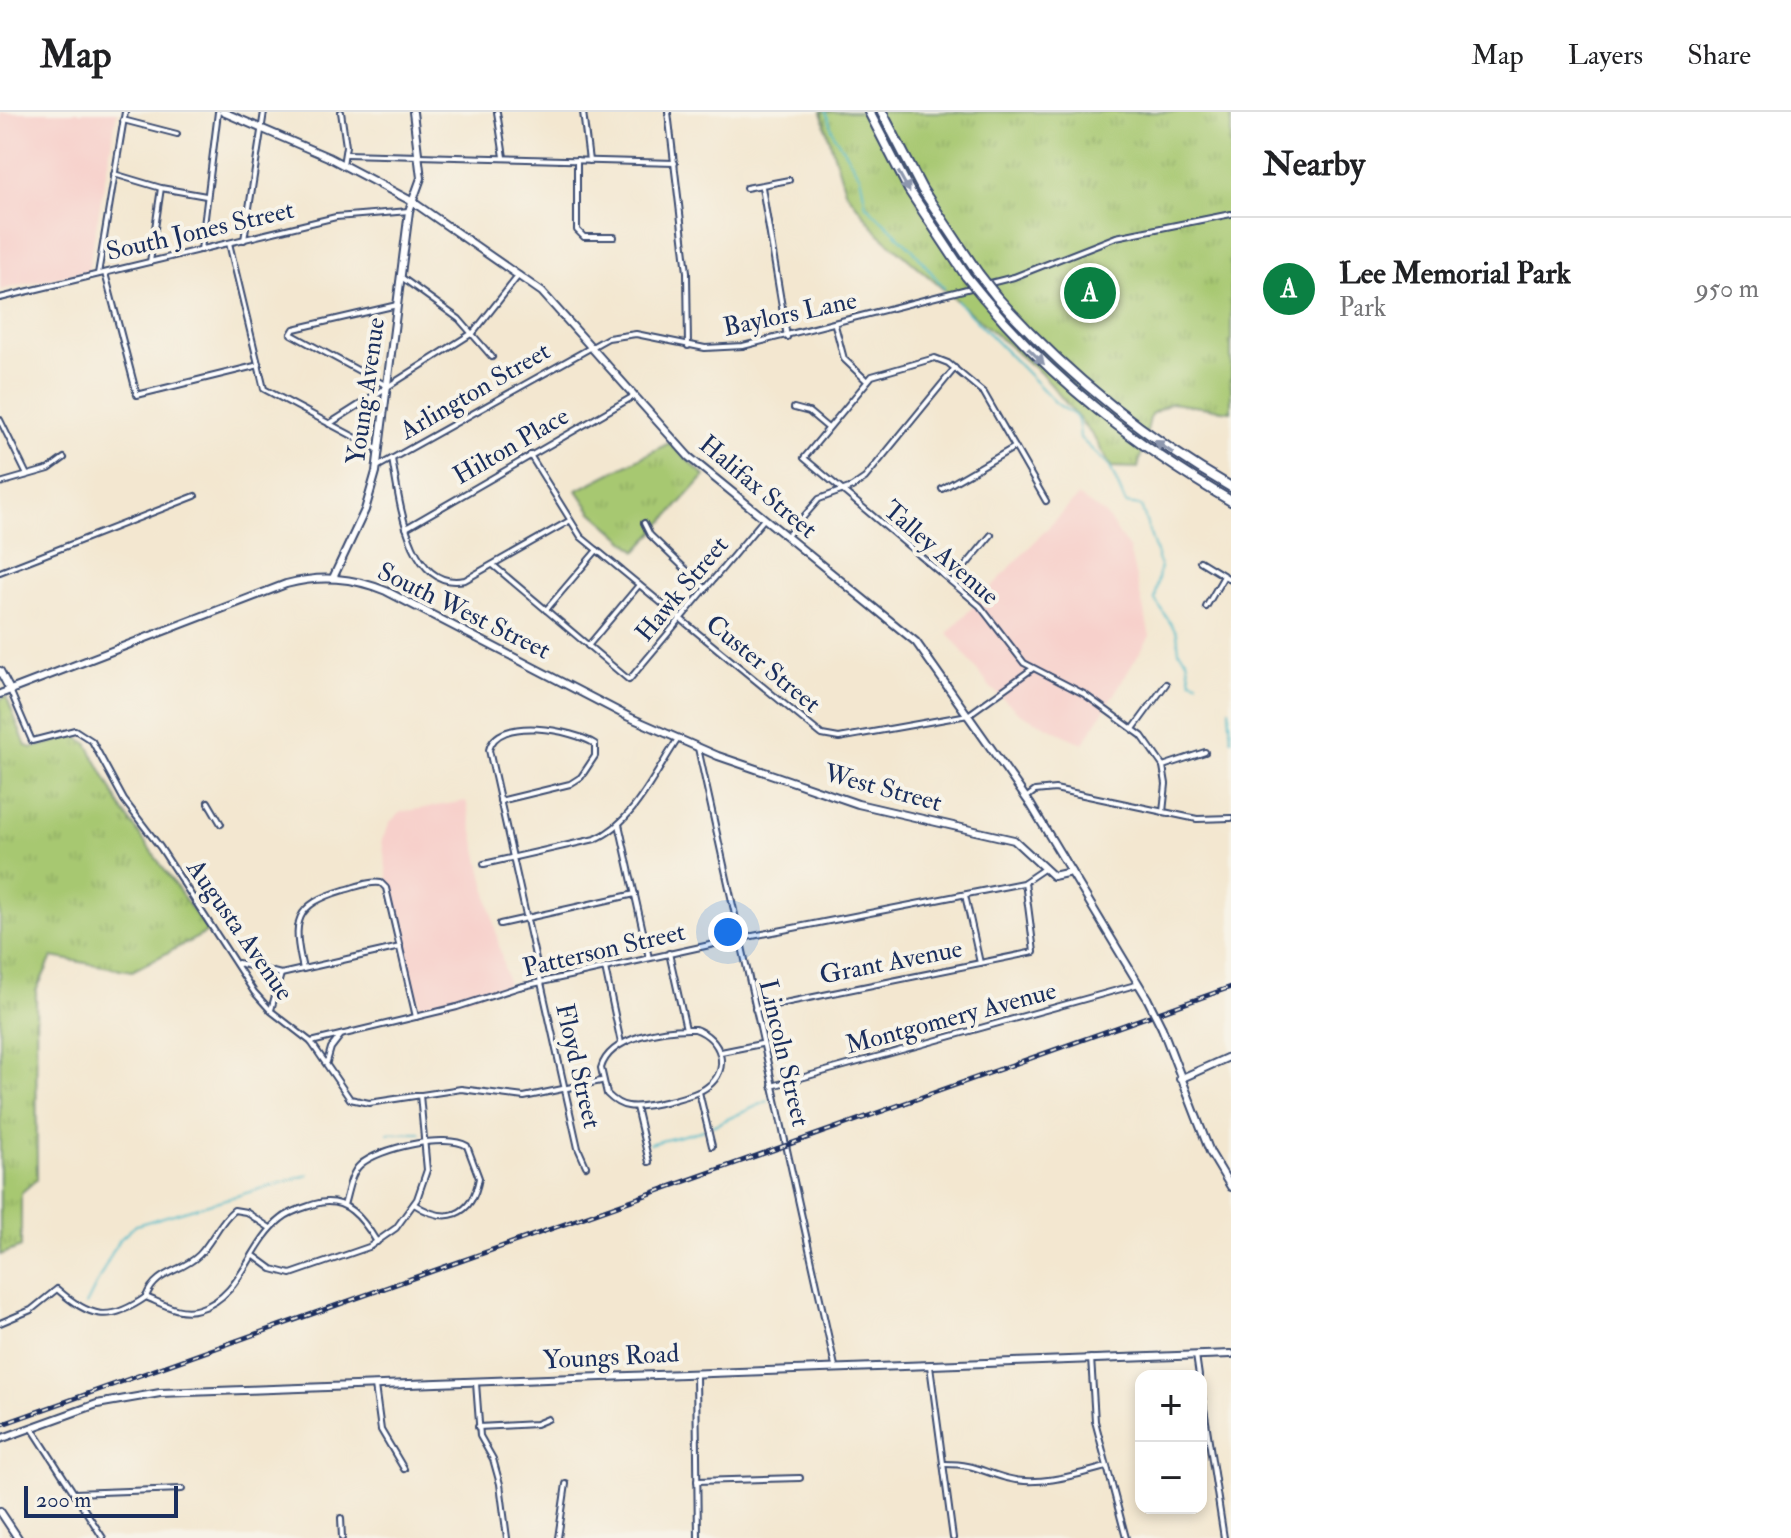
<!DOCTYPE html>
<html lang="en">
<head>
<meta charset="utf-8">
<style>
	:root { --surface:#fff; --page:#f6f6f6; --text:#202124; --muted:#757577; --line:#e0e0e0; --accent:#0b8043 }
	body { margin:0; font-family:"IM FELL Double Pica",serif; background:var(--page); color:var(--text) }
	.controls { position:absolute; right:24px; bottom:24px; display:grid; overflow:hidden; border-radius:16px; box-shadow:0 4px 12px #0003 }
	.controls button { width:72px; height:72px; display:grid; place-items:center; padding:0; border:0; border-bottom:2px solid var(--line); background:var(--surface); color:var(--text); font:40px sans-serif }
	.scale { position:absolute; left:24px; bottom:20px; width:154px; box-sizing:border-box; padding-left:8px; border:4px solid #1b2f5e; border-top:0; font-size:22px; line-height:28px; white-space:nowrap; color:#1b2f5e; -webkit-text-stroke:6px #f7f3e8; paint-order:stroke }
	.you { position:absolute; left:728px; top:820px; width:28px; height:28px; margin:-20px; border:6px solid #fff; border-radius:50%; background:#1a73e8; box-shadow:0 0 0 12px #1a73e833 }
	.badge { display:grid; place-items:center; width:52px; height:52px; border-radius:50%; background:var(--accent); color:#fff; font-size:26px; font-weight:700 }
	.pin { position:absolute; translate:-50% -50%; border:4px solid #fff; box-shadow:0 2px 8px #0006 }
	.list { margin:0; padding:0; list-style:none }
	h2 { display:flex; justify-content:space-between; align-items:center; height:104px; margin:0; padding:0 32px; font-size:34px }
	h2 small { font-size:26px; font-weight:400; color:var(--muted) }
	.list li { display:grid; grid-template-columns:52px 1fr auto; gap:24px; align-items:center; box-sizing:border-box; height:144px; padding:0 32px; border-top:2px solid var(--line) }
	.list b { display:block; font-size:30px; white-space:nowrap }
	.list p { margin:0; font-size:26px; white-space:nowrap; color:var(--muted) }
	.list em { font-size:26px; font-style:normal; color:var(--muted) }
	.map { position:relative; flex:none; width:1231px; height:1426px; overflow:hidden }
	header { display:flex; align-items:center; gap:48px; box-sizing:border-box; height:112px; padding:0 40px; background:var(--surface); border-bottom:2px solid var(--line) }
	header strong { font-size:38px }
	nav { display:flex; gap:44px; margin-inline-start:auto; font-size:28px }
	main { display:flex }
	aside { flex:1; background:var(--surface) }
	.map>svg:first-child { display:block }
	.built { fill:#f7d0cb }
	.park { fill:url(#park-tufts); stroke:#617c68; stroke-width:2 }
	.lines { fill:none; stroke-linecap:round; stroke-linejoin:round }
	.stream { stroke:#4bb8c7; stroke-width:2 }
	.street-casing { stroke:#3b4b6f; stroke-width:8 }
	.secondary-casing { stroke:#3b4b6f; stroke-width:10 }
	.highway-casing { stroke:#3b4b6f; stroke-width:12 }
	.street { stroke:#fff; stroke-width:4 }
	.secondary { stroke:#fff; stroke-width:6 }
	.highway { stroke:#fff; stroke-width:8 }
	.rail-casing { stroke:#1b2f5e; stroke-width:5 }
	.rail { stroke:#f7f3e8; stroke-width:2; stroke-dasharray:6; stroke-linecap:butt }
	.secondary-bridge-casing { stroke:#3b4b6f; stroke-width:10; stroke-linecap:butt }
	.highway-bridge-casing { stroke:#3b4b6f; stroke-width:12; stroke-linecap:butt }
	.secondary-bridge { stroke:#fff; stroke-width:6 }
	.highway-bridge { stroke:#fff; stroke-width:8 }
	.oneway { fill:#8d97ae }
	.labels { text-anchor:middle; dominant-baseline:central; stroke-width:8; stroke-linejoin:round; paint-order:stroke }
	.street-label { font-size:26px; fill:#1b2f5e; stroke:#f7f3e8 }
</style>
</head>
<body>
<header>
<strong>Map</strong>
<nav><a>Map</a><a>Layers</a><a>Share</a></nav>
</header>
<main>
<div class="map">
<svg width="1231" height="1426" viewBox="0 0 1231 1426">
	<defs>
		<pattern id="park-tufts" width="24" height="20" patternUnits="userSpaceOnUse" patternTransform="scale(2)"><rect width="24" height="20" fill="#a7c871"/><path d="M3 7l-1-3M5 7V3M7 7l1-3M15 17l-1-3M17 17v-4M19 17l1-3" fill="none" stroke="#8fac64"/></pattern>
	</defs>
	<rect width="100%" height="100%" fill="#f7f3e8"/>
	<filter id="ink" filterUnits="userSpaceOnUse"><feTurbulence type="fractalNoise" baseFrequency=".0125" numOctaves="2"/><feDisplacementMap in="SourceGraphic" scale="16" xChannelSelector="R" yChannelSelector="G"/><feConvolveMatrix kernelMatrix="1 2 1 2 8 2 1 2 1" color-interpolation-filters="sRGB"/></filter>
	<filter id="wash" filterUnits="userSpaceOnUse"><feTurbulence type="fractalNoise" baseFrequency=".006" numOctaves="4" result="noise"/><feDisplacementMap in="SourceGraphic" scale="32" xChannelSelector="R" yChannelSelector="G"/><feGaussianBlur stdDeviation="1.8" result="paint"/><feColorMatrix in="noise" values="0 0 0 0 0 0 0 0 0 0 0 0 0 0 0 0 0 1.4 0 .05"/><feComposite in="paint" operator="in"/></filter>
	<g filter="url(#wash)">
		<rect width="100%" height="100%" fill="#f3e7d0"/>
		<g class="built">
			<polygon points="0,0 117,0 88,159 0,178"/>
			<polygon points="1078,384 1106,403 1129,437 1150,524 1083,632 1019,601 991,576 948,521"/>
			<polygon points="466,689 508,873 421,899 388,768 382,728 390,710 401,700"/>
		</g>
		<g class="park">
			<polygon points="821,0 1231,0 1231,299 1171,291 1151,302 1138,356 1111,355 1093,324 1044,264 878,121 845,78"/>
			<polygon points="669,331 705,364 637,439 592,400 577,378"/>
			<polygon points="6,584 26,634 33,636 75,624 87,631 123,699 208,820 132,859 52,845 36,879 37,1067 21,1081 21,1135 0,1143 0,587"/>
		</g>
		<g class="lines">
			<g class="stream">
				<polyline points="826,0 834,23 860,64 866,93 913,138 944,176"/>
				<path d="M957,189L1056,291C1075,306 1078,296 1080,326L1110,355L1126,392L1141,394L1160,453L1155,488L1177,521L1179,539L1187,548L1191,568L1197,570"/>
				<polyline points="1229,597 1231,627"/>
				<polyline points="712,1014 768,989"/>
				<polyline points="388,1021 420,1021"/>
				<polyline points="649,1032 704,1018"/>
				<polyline points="86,1193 118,1129 136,1113 308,1063"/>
			</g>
		</g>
	</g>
	<g filter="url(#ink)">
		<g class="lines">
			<defs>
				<g id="street">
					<polyline points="341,0 346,34 343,53"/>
					<polyline points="497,0 504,45"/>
					<polyline points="583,0 589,49"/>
					<polyline points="668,0 687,160 688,234"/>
					<polyline points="123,8 177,22"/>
					<polyline points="346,42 675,51"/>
					<polyline points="577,48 577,118 584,125 614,125"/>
					<polyline points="114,62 161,76 206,84"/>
					<polyline points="762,75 787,225"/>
					<polyline points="746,76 789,68"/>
					<polyline points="244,128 264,0"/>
					<polyline points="229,131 264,277 379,338"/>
					<polyline points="201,138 218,0"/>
					<polyline points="150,150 161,76"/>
					<polyline points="105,161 137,283 259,253"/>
					<polyline points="98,162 125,0"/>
					<polyline points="401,165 459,207 492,245"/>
					<polyline points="0,186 336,105 409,99"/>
					<polyline points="835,213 844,247 867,269"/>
					<polyline points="387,274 291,222 294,217 397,193"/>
					<polyline points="794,296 809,300 828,316"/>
					<polyline points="0,308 27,363"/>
					<polyline points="329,312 474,220 519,163"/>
					<polyline points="530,343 581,425 822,623 839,626 968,603 1032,557"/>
					<path d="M392,347C399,383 407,480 465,468L569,409"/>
					<polyline points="377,355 608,226 636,222 705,236 743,234 1014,165 1116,125 1231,102"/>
					<polyline points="0,371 49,357 64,346"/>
					<polyline points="942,377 1015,335"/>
					<polyline points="1046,389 984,281 948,251 935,246 872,264 804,346 980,494 1024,551 1084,582 1142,624 1163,654 1166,672 1163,700"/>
					<polyline points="644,411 650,423 706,477"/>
					<polyline points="406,416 634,284"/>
					<polyline points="787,424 819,387 852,375 865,366 955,256"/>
					<polyline points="1200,449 1231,468"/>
					<polyline points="493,453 629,568 764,407"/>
					<polyline points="0,460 195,384"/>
					<polyline points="952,470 991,423"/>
					<polyline points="1206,495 1224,464"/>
					<polyline points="546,498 597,438"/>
					<polyline points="588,534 639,473"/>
					<polyline points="10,578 32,629 75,618 92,629 124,688 160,735 254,880 271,899 311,930 350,987 369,991 461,977 524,985 601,969"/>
					<polyline points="1133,617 1166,572"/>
					<polyline points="698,636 835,1254"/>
					<polyline points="1163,654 1205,640"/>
					<polyline points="1026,686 1035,679 1055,677 1197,707 1231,706"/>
					<path d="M500,689L570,672L581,665L595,644V632C573,618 497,603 489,638L578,1036L586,1054"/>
					<polyline points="208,690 221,712"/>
					<polyline points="619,712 649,846"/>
					<path d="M484,752L595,727C633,712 656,659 678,627"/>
					<polyline points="965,783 980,851"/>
					<polyline points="500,812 635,782"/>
					<polyline points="669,841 686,917"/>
					<polyline points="238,851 281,862 400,835"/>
					<polyline points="605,856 621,931"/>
					<path d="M303,857C292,809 294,793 344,778C356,775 369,769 381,771L386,776L416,905"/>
					<polyline points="755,897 1034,840 1025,770"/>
					<polyline points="271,898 281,862"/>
					<path d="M695,917C721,926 732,957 707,975C696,984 643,997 628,994C619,993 613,988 607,982L601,956C610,924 666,916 695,917Z"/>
					<polyline points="311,930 457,895 519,875 737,827 1023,771 1045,756"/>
					<polyline points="721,940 761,932"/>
					<polyline points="327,950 331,936 341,923"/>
					<polyline points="772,974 1139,872"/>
					<polyline points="699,980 712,1034"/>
					<polyline points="636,995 649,1050"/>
					<path d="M344,1093C348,1081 350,1062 360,1053C378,1036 446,1021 467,1034L479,1066C472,1105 446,1113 414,1092"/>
					<polyline points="253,1143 272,1157 291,1162 369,1135 396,1116 417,1087 427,1058 420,983"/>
					<path d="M146,1185C163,1192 180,1203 199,1197C242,1185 249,1132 281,1107C290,1099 304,1096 315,1092C346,1083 363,1107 377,1130"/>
					<path d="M146,1185C156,1158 181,1161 199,1143C212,1130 219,1110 234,1098L246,1100L270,1116"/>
					<path d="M0,1211L31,1198L57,1177C90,1206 109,1211 146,1185"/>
					<polyline points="1196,1243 1199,1264"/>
					<polyline points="1091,1246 1095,1309 1126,1426"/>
					<polyline points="930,1254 953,1426"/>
					<polyline points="696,1261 698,1426"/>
					<polyline points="476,1271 480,1324 493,1347 500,1372 507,1426"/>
					<polyline points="375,1274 381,1318 404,1357"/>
					<polyline points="1201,1277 1224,1426"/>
					<polyline points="478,1315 536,1312 548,1307"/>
					<polyline points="32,1316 103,1426"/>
					<path d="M945,1352C975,1352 980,1359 1006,1366C1037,1375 1076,1363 1106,1355"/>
					<polyline points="697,1369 800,1366"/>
					<polyline points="74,1381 182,1377"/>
					<polyline points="341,1406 342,1426"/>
					<polyline points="558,1426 566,1372"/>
				</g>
				<g id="secondary">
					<polyline points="223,0 328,45 413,90 542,180 689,345 916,530 1031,693 1147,886"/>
					<polyline points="333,466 365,398 376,360 409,99 421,66 413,0"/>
					<polyline points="0,559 10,578"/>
					<path d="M0,582L286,472C321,463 352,465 386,479L629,605L718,644L858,692L1014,728L1053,764L1071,760"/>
					<polyline points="1162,916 1210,1040 1231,1075"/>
					<polyline points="1180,967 1231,944"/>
					<polyline points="0,1327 97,1292 160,1281 1231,1242"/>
					<polyline points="0,1399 18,1426"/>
				</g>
				<g id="highway">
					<polyline points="869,0 909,78 966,164"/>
					<polyline points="882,0 922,77 978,161"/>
					<path d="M996,184C1065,261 1141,323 1231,375"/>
					<path d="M984,186C1054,270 1137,334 1231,389"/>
				</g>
			</defs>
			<use href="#street" class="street-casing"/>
			<use href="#secondary" class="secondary-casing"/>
			<use href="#highway" class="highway-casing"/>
			<use href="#street" class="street"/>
			<use href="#secondary" class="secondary"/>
			<use href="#highway" class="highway"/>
			<defs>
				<polyline id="rail" points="0,1313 1231,875"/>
			</defs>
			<use href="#rail" class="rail-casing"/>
			<use href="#rail" class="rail"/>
			<defs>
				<polyline id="secondary-bridge" points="1147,886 1162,916"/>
				<g id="highway-bridge">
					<polyline points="978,161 996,184"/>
					<polyline points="966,164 984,186"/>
				</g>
			</defs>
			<use href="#secondary-bridge" class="secondary-bridge-casing"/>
			<use href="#highway-bridge" class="highway-bridge-casing"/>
			<use href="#secondary-bridge" class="secondary-bridge"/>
			<use href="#highway-bridge" class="highway-bridge"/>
		</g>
		<defs><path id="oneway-solid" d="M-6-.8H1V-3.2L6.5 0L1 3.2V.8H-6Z" transform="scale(2)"/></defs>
		<g class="oneway">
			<use href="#oneway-solid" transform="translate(904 70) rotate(61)"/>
			<use href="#oneway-solid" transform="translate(1036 244) rotate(45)"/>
			<use href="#oneway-solid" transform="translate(1164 335) rotate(-146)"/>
		</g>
	</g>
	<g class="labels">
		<g class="street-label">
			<text transform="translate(200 119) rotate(-13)">South Jones Street</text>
			<text transform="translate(790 202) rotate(-12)">Baylors Lane</text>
			<text transform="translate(366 279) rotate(-82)">Young Avenue</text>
			<text transform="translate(475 279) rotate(-30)">Arlington Street</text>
			<text transform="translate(511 334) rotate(-30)">Hilton Place</text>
			<text transform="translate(758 375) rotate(40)">Halifax Street</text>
			<text transform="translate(941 441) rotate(41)">Talley Avenue</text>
			<text transform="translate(682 477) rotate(-50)">Hawk Street</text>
			<text transform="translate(464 499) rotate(26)">South West Street</text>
			<text transform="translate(763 552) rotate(39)">Custer Street</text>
			<text transform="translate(883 676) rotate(15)">West Street</text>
			<text transform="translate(240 818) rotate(55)">Augusta Avenue</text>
			<text transform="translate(604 838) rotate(-13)">Patterson Street</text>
			<text transform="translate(891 850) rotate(-11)">Grant Avenue</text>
			<text transform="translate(951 906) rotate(-15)">Montgomery Avenue</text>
			<text transform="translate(784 941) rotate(77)">Lincoln Street</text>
			<text transform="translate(578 954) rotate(77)">Floyd Street</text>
			<text transform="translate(611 1245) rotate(-3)">Youngs Road</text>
		</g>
	</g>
</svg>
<div class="controls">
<button>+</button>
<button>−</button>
</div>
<div class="scale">200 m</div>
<div class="you"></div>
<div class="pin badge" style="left:1090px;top:181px">A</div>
</div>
<aside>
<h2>Nearby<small></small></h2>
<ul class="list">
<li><span class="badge">A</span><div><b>Lee Memorial Park</b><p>Park</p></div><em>950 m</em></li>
</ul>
</aside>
</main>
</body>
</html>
